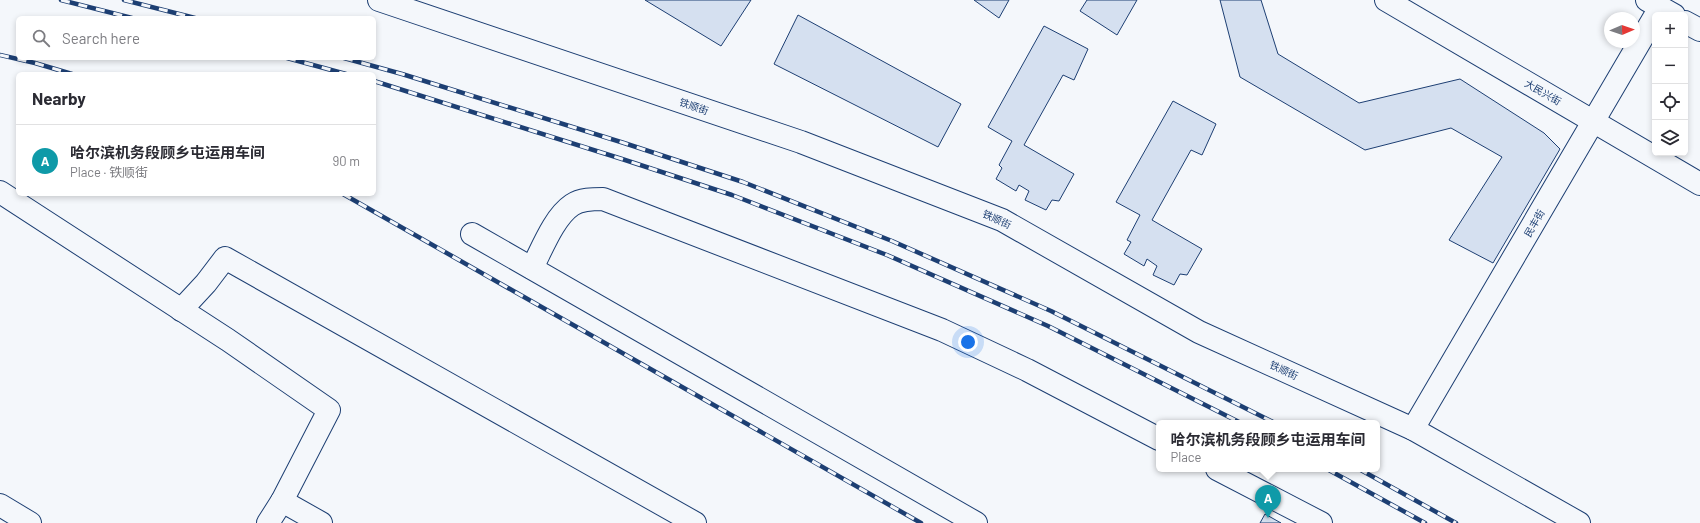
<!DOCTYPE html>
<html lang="en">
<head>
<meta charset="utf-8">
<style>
	:root { --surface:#fff; --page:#f7f7f7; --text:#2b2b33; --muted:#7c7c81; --line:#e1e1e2; --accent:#c62828 }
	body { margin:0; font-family:Barlow,"Noto Sans SC",sans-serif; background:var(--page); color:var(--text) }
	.controls { position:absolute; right:12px; top:12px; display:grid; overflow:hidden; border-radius:6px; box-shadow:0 2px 6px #0003 }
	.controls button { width:36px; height:36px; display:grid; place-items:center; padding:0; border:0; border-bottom:1px solid var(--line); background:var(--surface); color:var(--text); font:20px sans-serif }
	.compass { position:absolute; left:1604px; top:12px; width:36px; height:36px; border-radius:50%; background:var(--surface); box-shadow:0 2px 6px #0003; rotate:88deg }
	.you { position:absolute; left:968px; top:342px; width:14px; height:14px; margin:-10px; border:3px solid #fff; border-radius:50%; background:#1a73e8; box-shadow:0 0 0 6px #1a73e833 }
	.badge { display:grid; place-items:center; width:26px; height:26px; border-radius:50%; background:var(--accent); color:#fff; font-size:13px; font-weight:700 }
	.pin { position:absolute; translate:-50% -33px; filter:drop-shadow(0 1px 2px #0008) }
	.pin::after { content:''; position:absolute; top:21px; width:14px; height:12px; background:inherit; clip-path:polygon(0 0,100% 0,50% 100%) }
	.popup { position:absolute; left:1156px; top:420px; width:224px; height:52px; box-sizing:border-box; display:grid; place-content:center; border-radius:6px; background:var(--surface); filter:drop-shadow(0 1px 3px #0005); font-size:13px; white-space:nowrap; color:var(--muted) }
	.popup b { font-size:15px; color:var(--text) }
	.popup::after { content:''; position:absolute; left:50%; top:100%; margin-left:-8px; border:8px solid transparent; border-top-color:var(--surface) }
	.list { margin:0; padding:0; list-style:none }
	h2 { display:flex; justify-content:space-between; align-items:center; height:52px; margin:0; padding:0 16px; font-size:17px }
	h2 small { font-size:13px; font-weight:400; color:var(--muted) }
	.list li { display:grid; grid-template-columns:26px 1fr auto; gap:12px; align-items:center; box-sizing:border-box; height:72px; padding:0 16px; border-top:1px solid var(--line) }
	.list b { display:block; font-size:15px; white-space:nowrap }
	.list p { margin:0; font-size:13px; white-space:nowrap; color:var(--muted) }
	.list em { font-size:13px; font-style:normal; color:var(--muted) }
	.icon { flex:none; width:22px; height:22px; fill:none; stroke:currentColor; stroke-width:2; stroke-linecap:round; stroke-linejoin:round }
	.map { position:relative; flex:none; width:1700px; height:523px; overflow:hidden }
	.search { position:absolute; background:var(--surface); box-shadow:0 2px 6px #0003; left:16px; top:16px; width:360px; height:44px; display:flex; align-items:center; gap:10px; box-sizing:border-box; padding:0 14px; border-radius:6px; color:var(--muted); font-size:15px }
	.panel { position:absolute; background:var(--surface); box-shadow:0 2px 6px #0003; left:16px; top:72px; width:360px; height:124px; border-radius:6px }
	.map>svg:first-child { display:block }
	.building { fill:#d5e0f0; stroke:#1d3f73 }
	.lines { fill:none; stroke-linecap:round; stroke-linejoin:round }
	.minor-casing { stroke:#1d3f73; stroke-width:24 }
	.major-casing { stroke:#1d3f73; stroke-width:24 }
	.minor { stroke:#f4f7fb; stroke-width:22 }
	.major { stroke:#f4f7fb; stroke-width:22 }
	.rail-casing { stroke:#1d3f73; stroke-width:4.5 }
	.rail { stroke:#f4f7fb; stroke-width:3; stroke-dasharray:9; stroke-linecap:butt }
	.labels { text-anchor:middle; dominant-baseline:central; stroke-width:3; stroke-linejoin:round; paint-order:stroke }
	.street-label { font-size:10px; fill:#1d3f73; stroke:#f4f7fb }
</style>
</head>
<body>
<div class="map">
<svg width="1700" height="523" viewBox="0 0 1700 523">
	<rect width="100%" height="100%" fill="#f4f7fb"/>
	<g class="building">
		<polygon points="645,0 751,0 721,46"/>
		<polygon points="974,0 1009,0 999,18"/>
		<polygon points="1087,0 1137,0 1117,35 1080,11"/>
		<polygon points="1220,0 1261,0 1278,54 1359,103 1460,79 1544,133 1560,149 1493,263 1449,240 1502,157 1451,128 1365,150 1240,77"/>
		<polygon points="798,15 961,104 938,147 774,64"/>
		<polygon points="1044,26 1088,49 1074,80 1063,75 1024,145 1074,174 1059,201 1052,200 1046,210 1025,200 1029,191 1019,185 1016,191 996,179 1002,168 999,165 1012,141 988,127"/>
		<polygon points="1173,101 1216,124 1202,155 1191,150 1152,220 1202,249 1187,275 1180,274 1174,285 1153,275 1157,266 1147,259 1144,266 1124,254 1131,242 1127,240 1140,215 1116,202"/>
		<polygon points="1265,514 1281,523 1260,523"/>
	</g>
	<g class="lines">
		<defs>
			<g id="minor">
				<polyline points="1386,0 1700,184"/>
				<polyline points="1647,0 1674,15"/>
				<polyline points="1685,22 1700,30"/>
				<polyline points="0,192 228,340 329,410 282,501 268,523"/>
				<polyline points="472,234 976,523"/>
				<path d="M532,268C542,249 554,217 572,205C581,199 593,199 603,199L942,330L1027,370L1159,439"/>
				<polyline points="181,310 206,283 225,258 695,523"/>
				<polyline points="1413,429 1655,16"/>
				<polyline points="1217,469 1321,523"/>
				<polyline points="282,501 321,523"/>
				<polyline points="0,505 30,523"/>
			</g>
			<polyline id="major" points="379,0 801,142 1002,220 1199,332 1413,429 1579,523"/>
		</defs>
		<use href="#minor" class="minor-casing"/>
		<use href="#major" class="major-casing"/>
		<use href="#minor" class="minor"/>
		<use href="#major" class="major"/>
		<defs>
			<g id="rail">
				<polyline points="61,0 132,18"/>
				<polyline points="124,0 195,18"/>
				<polyline points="0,55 35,63 72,74"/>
				<polyline points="287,58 346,74"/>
				<polyline points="344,58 402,74 624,143 743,182 892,241 1051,311 1275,423"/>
				<polyline points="374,81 622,159 732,195 887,255 1048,326 1241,423"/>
				<polyline points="343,194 921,523"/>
				<polyline points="1327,469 1425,523"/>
				<polyline points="1359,469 1456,523"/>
			</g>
		</defs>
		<use href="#rail" class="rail-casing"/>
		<use href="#rail" class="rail"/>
	</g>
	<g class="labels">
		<g class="street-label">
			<text transform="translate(1543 92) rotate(30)">大民兴街</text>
			<text transform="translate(694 106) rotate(19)">铁顺街</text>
			<text transform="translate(997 219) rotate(24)">铁顺街</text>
			<text transform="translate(1534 223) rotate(-60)">民丰街</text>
			<text transform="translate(1284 370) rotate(25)">铁顺街</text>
		</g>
	</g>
</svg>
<div class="controls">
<button>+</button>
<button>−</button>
<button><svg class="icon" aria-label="locate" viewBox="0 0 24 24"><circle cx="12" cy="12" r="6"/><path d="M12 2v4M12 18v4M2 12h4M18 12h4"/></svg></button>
<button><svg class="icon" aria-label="layers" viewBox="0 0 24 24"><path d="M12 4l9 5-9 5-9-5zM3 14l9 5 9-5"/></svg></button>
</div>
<svg class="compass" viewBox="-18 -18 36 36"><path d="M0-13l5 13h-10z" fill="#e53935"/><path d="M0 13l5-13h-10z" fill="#7c7c81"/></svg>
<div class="you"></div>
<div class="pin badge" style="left:1268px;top:518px;background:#0f9aa8">A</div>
<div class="popup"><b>哈尔滨机务段顾乡屯运用车间</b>Place</div>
<div class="search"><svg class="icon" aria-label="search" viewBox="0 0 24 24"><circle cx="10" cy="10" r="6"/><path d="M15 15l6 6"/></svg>Search here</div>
<section class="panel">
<h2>Nearby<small></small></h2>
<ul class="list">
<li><span class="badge" style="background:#0f9aa8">A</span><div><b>哈尔滨机务段顾乡屯运用车间</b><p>Place · 铁顺街</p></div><em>90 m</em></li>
</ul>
</section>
</div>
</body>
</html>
